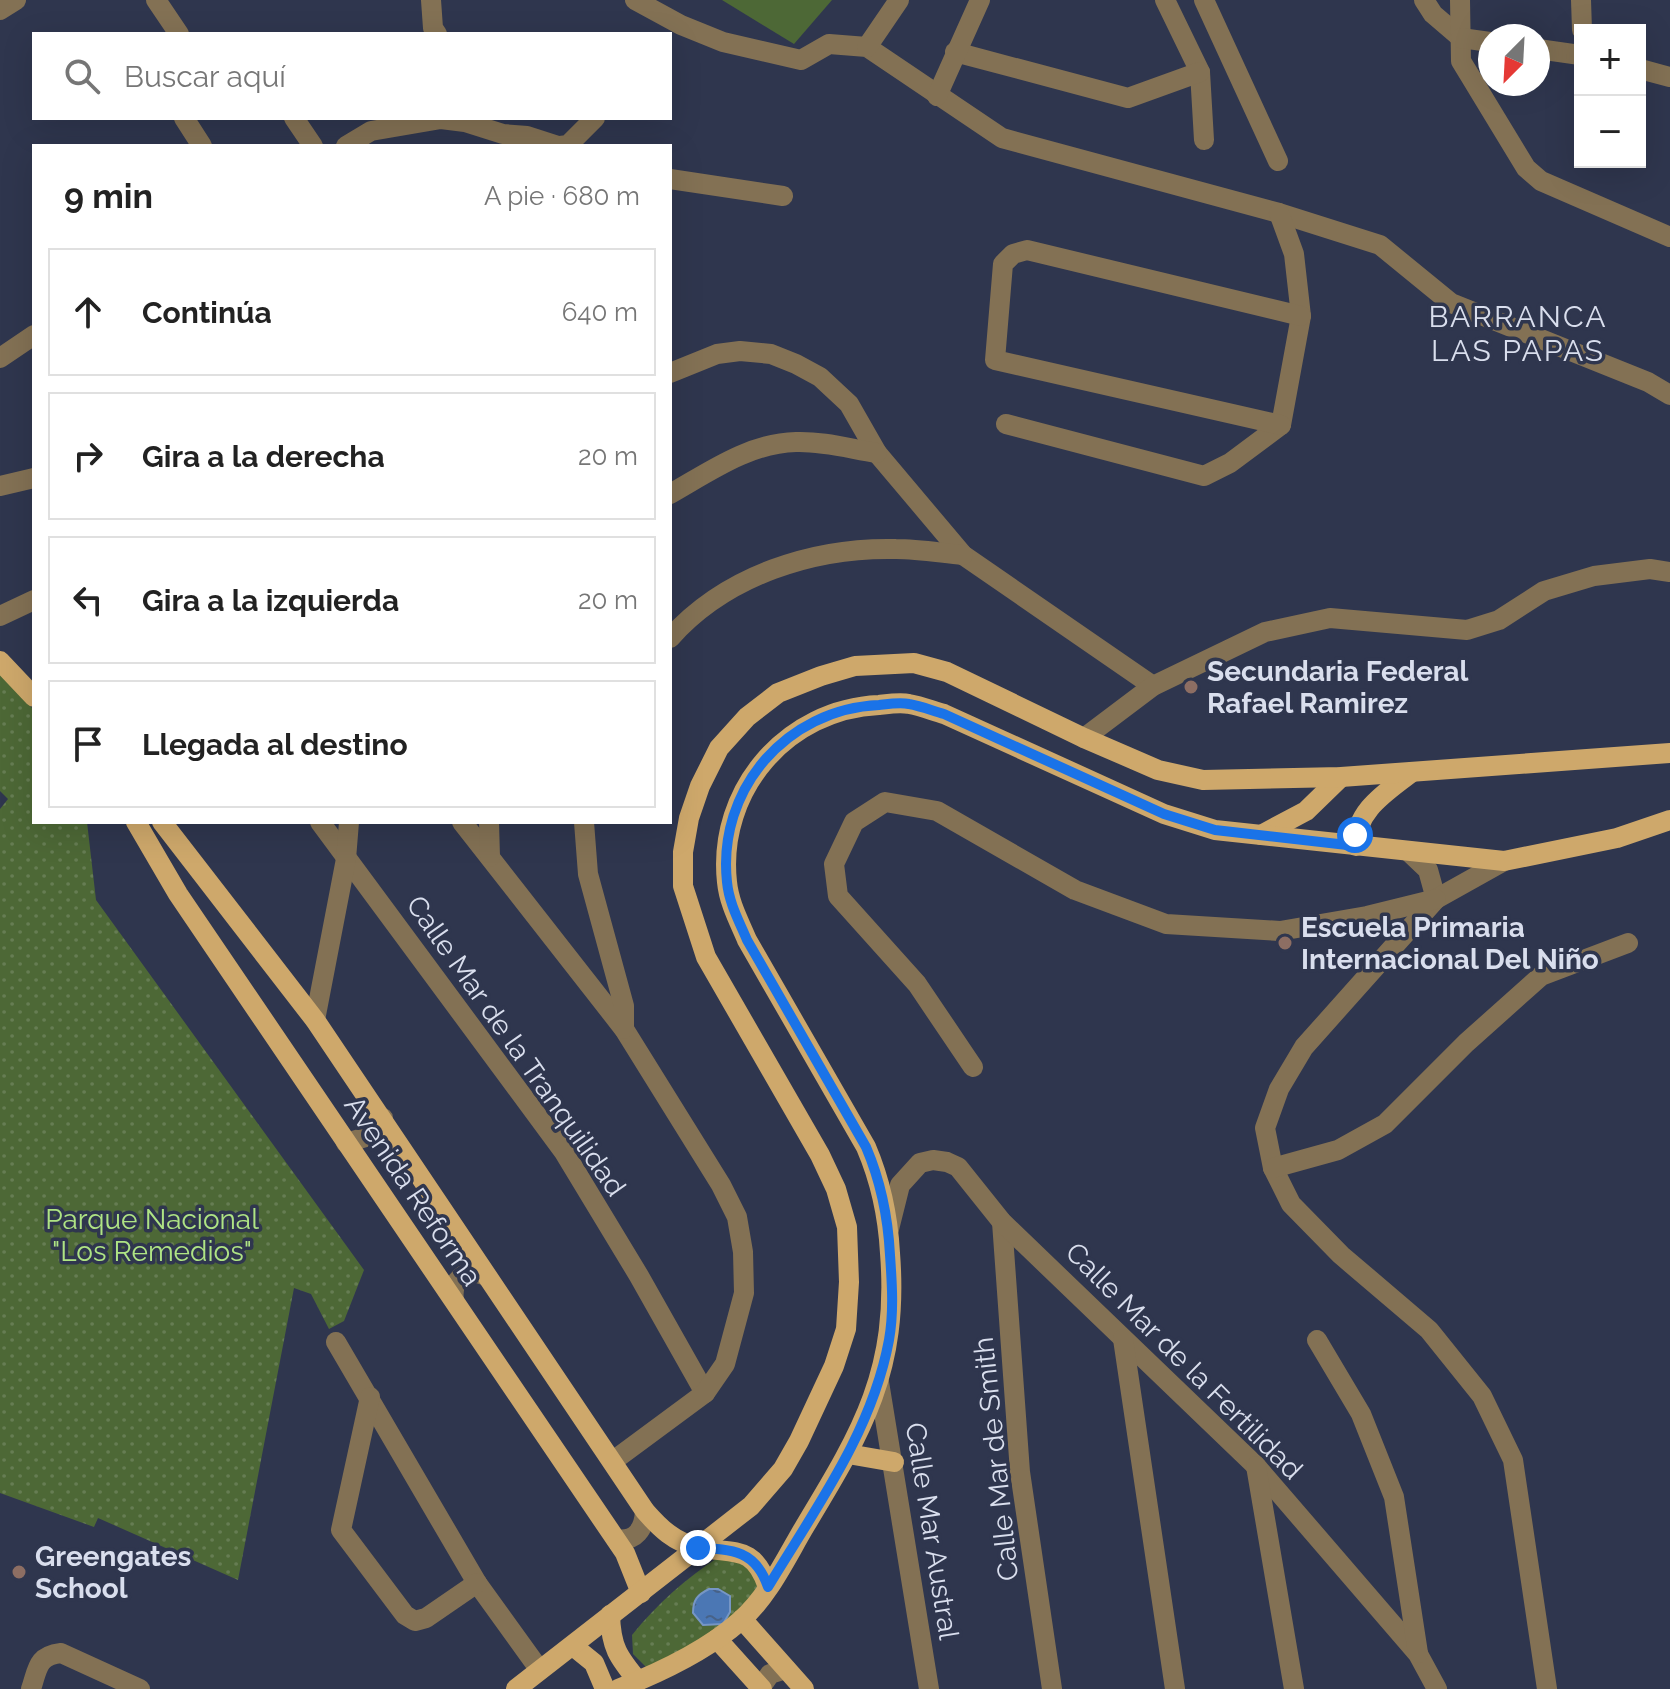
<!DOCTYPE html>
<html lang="es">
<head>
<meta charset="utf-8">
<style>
	:root { --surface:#fff; --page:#f2f2f2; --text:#222; --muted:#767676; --line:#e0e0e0 }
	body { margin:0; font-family:Raleway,sans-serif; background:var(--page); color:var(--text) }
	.controls { position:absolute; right:24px; top:24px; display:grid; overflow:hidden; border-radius:0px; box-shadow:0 8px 32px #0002 }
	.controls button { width:72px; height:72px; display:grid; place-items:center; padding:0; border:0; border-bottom:2px solid var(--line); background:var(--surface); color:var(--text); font:40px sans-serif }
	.compass { position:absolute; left:1478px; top:24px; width:72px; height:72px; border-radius:50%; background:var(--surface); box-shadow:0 8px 32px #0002; rotate:204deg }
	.stop { position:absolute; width:24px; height:24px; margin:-18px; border:6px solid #1a73e8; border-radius:50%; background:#fff }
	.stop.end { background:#1a73e8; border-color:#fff; box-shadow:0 2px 8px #0008 }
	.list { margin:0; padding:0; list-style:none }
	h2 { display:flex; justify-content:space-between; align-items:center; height:104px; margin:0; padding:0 32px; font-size:34px }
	h2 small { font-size:26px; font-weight:400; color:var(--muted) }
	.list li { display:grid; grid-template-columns:52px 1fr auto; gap:24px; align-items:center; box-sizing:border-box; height:128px; margin:0 16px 16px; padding:0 16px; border:2px solid var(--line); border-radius:0px }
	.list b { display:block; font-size:30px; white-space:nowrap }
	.list em { font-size:26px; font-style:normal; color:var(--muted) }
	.icon { flex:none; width:44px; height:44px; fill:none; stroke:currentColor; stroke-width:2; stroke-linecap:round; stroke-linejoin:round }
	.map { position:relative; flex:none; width:1670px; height:1689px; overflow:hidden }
	.search { position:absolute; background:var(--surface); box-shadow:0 8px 32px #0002; left:32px; top:32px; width:640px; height:88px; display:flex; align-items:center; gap:20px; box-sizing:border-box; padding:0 28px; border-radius:0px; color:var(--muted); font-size:30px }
	.panel { position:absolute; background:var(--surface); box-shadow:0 8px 32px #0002; left:32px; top:144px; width:640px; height:680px; border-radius:0px }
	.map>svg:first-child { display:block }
	.green { fill:url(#green-dots) }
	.pitch { fill:#4d6836 }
	.water { fill:url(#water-ripples); stroke:#7696c5; stroke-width:2 }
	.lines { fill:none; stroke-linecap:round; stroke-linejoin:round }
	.minor { stroke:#837154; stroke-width:20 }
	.major { stroke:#cea86b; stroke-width:20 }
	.route { stroke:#1a73e8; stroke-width:10 }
	.education-dot { fill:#8d6e63; stroke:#2f364e; stroke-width:3 }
	.labels { text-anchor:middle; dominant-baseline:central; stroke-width:7; stroke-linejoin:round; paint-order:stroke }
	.poi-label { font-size:28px; font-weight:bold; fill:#d9deed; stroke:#2f364e; text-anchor:start }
	.street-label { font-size:28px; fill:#d9deed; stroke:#2f364e }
	.park-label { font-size:28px; fill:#afe484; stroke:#2f364e }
	.neighbourhood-label { font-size:30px; letter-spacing:2px; fill:#d9deed; stroke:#2f364e }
</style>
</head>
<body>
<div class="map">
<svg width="1670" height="1689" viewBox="0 0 1670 1689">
	<defs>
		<pattern id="green-dots" width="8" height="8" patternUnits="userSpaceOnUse" patternTransform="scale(2)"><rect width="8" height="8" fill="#4d6836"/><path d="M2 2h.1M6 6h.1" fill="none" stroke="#667d53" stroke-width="1.8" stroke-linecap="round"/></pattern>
		<pattern id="water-ripples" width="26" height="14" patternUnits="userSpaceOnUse" patternTransform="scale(2)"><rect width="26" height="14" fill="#4b77b4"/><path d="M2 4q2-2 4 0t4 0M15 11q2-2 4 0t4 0" fill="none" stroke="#476288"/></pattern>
	</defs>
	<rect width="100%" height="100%" fill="#2f364e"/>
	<g class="green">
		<polygon points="0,674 34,710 34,822 87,822 96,900 364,1270 344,1321 329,1329 311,1294 294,1288 238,1580 98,1518 94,1527 0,1493 0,809 8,799 0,791"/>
		<path d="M719,1557L753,1565L762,1588L729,1627L647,1668L633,1654L632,1635C657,1604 686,1578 719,1557Z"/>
	</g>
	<polygon class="pitch" points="722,0 832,0 794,44"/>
	<path class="water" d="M709,1589H718L730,1596V1612L723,1624L703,1625L693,1613C693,1600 697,1595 709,1589Z"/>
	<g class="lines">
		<g class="minor">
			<polyline points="156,0 179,34"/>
			<polyline points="431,0 433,28 437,34"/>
			<polyline points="635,0 681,25 723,42 801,60 829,44 867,47 1002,138 1279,213 1380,245 1451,303 1648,382 1670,395"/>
			<polyline points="1165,0 1200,72 1204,140"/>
			<polyline points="1204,0 1278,161"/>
			<polyline points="1424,0 1433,14 1461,38"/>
			<polyline points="1460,0 1461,61 1526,168 1541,181 1670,237"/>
			<polyline points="1581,0 1582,30"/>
			<polyline points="0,10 16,0"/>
			<polyline points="1461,38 1490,42"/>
			<polyline points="867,47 899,0"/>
			<polyline points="1538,49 1580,55"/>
			<polyline points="955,52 1128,98 1200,72"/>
			<polyline points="1640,69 1670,77"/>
			<polyline points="937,96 980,0"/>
			<polyline points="184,118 202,146"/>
			<polyline points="294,118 313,146"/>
			<polyline points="346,146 371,131 441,119 465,122 503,134 527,136 558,146"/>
			<polyline points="560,146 568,145 595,118"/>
			<polyline points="670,179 783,196"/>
			<polyline points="0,358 34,335"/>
			<polyline points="670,373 717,354 740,351 771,354 796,364 820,377 849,404 877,453 963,555 1153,686"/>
			<polyline points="1006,424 1204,476 1230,463 1281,425 1301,316 1294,254 1279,213"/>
			<polyline points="1281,425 995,360 1003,264 1013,254 1027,250 1301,316"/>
			<polyline points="0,486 34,478"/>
			<path d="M670,494C709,472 749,443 796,442C823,441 851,449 877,453"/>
			<polyline points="0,616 34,600"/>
			<path d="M670,638C726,575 814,547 896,549C919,549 941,553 963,555"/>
			<polyline points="1084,738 1153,686 1265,632 1330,618 1467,630 1499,620 1544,591 1594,576 1650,569 1670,572"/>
			<polyline points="320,822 564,1152 639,1276 705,1393"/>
			<polyline points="462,822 624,1029 721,1185 737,1217 743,1252 744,1293 725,1364 705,1393 613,1461"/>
			<polyline points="489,822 490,857"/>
			<polyline points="584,822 588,874 624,1006 624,1029"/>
			<polyline points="1408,851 1428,870 1436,899"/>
			<polyline points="1504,861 1436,899 1304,1047 1279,1089 1265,1128 1273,1168 1291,1204 1341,1255 1429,1330 1482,1396 1513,1460 1547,1689"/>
			<polyline points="315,1020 346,859 349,822"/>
			<polyline points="973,1067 917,984 838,896 834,864 854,822 885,802 937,811 1075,890 1166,924 1280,931 1367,916 1436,899"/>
			<polyline points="346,1143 366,1137 383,1118"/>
			<polyline points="1273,1168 1338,1150 1385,1124 1466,1043 1541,976 1628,943"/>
			<polyline points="1002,1222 1020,1472 1052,1689"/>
			<polyline points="889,1229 900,1185 920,1163 933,1160 947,1162 958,1167 1002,1222 1256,1466 1418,1654 1437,1689"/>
			<path d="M454,1300C451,1280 465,1268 484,1275"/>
			<polyline points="1123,1339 1175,1689"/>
			<polyline points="1317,1340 1361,1414 1394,1497 1418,1653"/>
			<polyline points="336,1342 477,1583 539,1669"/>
			<polyline points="879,1382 929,1689"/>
			<polyline points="370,1397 341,1530 405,1615 415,1621 426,1618 477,1583"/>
			<polyline points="1256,1466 1294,1689"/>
			<path d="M616,1539C636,1542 644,1529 645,1511"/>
			<polyline points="761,1687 770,1674 786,1669"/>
			<path d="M31,1689C38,1668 37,1656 61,1653L140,1689"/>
		</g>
		<g class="major">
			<polyline points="0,661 34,697"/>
			<polyline points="136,822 178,894 625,1553 641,1593"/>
			<path d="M162,822L315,1020L645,1511C660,1528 674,1542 697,1547C733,1555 753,1543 768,1587"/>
			<polyline points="1261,835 1306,811 1341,777"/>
			<path d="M1356,846C1355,810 1387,792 1412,772"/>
			<polyline points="848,1454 894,1462"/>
			<path d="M610,1615C611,1647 618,1657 638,1681"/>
			<polyline points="742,1619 804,1689"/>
			<polyline points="717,1639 762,1689"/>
			<polyline points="573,1646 594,1663 605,1689"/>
			<polyline points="516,1689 751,1506 783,1469 799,1441 834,1366 846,1329 849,1282 847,1227 836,1189 820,1155 706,957 683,886 683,852 689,818 700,786 719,748 747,717 778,693 821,676 855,666 914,663 947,672 1084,738 1158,770 1203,780 1341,777 1670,753"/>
			<path d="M618,1689C659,1673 706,1651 740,1621C768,1597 786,1558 805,1526C863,1430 899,1370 890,1253C888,1216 881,1182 866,1147L747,940C739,921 729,903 727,882C717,790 787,709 879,705C888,704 900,702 909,704C921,706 933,711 944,714L1164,814L1215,830L1504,861L1617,838L1670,820"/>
		</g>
	</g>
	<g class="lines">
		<path class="route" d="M698,1548C733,1549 756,1551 768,1587C815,1509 872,1432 889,1340C894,1312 892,1283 890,1255C888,1217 881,1182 866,1147L747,940C739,921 729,903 727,882C717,790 786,709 879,705C888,704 900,702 909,704C921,706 933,711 944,714L1164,814L1215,830L1356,846L1355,835"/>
	</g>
	<g class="education-dot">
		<circle cx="1191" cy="687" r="8"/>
		<circle cx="1285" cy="943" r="8"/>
		<circle cx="19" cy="1572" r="8"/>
	</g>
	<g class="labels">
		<g class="poi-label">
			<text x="1207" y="671">Secundaria Federal<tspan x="1207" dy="32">Rafael Ramirez</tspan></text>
			<text x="1301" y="927">Escuela Primaria<tspan x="1301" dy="32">Internacional Del Niño</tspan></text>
			<text x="35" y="1556">Greengates<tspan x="35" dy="32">School</tspan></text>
		</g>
		<g class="street-label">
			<text transform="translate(516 1046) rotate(55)">Calle Mar de la Tranquilidad</text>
			<text transform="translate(413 1191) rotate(56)">Avenida Reforma</text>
			<text transform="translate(1184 1361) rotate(45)">Calle Mar de la Fertilidad</text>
			<text transform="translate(996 1459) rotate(-96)">Calle Mar de Smith</text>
			<text transform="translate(932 1531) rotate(81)">Calle Mar Austral</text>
		</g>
		<g class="park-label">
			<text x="152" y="1219">Parque Nacional<tspan x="152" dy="32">"Los Remedios"</tspan></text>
		</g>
		<g class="neighbourhood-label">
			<text x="1518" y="316">BARRANCA<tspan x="1518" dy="34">LAS PAPAS</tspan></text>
		</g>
	</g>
</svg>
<div class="controls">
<button>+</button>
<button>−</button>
</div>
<svg class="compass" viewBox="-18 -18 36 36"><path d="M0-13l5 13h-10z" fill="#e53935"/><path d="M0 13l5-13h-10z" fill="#767676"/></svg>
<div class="stop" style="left:1355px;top:835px"></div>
<div class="stop end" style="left:698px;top:1548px"></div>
<div class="search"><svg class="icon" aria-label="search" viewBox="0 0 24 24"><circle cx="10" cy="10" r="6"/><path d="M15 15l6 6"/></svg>Buscar aquí</div>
<section class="panel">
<h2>9 min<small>A pie · 680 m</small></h2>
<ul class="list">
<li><svg class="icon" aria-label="ahead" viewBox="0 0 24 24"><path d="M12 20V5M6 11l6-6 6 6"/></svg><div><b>Continúa</b></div><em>640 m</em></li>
<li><svg class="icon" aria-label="right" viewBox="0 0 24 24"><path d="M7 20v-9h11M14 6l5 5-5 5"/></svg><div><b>Gira a la derecha</b></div><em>20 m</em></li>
<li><svg class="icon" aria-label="left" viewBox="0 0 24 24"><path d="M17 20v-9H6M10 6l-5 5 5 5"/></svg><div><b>Gira a la izquierda</b></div><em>20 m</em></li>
<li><svg class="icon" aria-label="arrive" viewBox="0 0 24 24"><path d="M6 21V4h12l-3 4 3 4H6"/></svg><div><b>Llegada al destino</b></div></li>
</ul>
</section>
</div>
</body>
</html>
